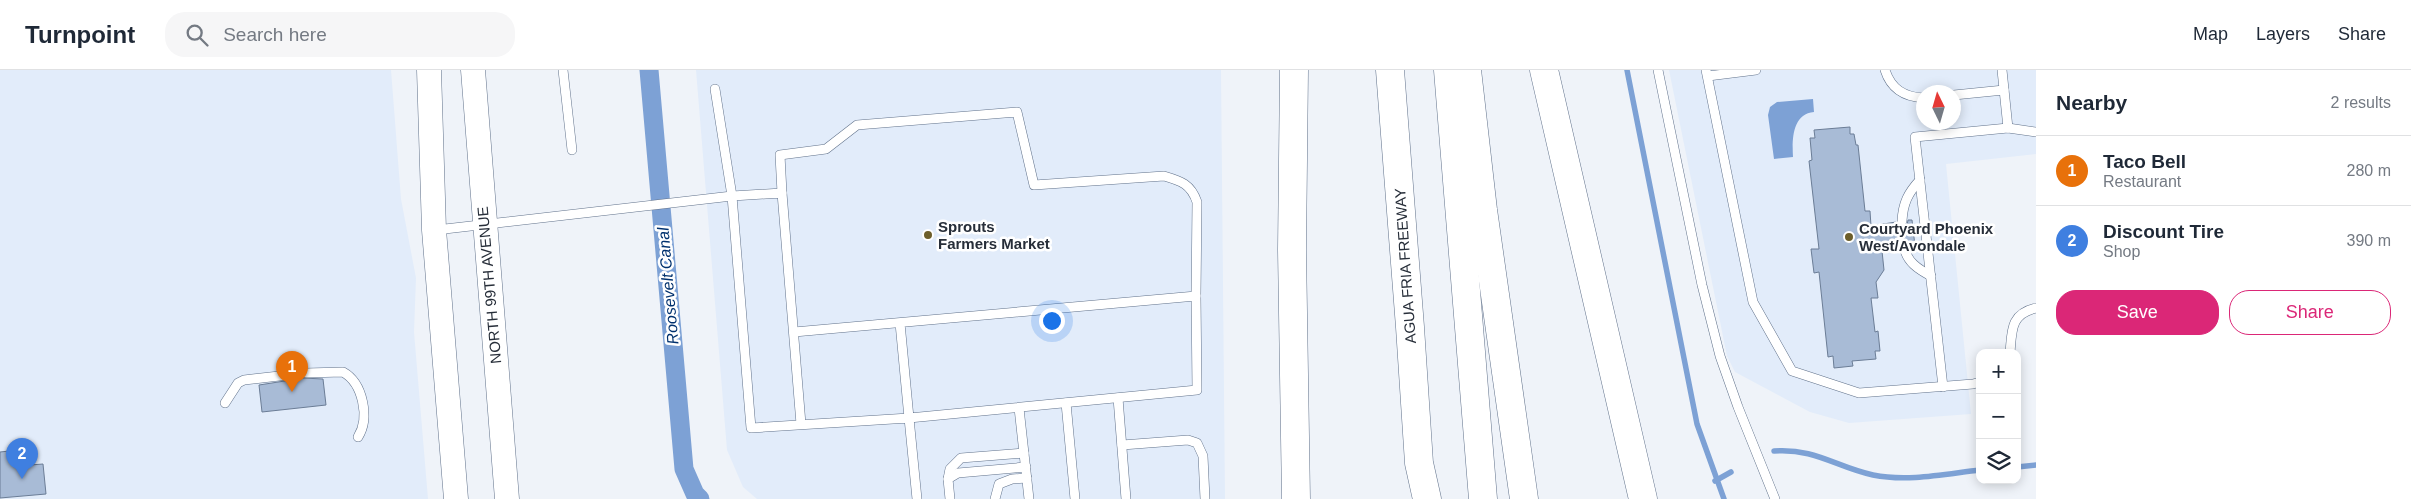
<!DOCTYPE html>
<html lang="en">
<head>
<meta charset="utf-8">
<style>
	:root { --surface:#fff; --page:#f6f6f7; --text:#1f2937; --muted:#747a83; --line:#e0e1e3; --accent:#db2777 }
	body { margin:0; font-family:Arial,sans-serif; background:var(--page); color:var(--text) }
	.controls { position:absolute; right:15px; bottom:15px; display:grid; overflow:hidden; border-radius:10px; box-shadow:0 2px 12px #0003 }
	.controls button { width:45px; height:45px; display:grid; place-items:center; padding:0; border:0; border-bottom:1px solid var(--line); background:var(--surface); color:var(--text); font:25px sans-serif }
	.compass { position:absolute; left:1916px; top:15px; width:45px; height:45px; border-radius:50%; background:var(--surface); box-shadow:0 2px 12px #0003; rotate:355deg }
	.you { position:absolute; left:1051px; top:250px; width:18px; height:18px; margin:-12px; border:4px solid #fff; border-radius:50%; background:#1a73e8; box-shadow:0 0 0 8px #1a73e833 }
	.badge { display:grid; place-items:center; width:32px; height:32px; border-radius:50%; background:var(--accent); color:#fff; font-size:16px; font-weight:700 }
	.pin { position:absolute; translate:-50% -41px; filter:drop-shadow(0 1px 2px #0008) }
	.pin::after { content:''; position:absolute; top:26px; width:18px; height:15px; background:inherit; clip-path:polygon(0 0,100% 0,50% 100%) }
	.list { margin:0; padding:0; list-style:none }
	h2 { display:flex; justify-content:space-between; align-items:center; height:65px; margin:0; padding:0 20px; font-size:21px }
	h2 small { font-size:16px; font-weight:400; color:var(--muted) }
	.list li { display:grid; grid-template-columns:32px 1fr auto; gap:15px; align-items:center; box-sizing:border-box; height:70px; padding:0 20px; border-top:1px solid var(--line) }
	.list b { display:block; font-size:19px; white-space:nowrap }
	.list p { margin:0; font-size:16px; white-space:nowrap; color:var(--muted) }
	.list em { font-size:16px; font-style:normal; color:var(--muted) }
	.actions { display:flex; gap:10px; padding:15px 20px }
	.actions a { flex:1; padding:11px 0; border:1px solid var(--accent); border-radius:20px; text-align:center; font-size:18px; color:var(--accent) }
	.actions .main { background:var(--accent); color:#fff }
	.icon { flex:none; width:28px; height:28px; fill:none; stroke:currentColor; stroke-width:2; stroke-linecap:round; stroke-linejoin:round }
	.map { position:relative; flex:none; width:2036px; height:429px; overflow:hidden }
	header { display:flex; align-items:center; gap:30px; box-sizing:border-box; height:70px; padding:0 25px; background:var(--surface); border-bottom:1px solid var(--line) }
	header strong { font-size:24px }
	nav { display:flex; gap:28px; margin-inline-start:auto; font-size:18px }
	.search { width:350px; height:45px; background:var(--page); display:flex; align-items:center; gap:12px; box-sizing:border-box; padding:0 18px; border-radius:20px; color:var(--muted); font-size:19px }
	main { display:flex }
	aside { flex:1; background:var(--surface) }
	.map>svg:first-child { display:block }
	.built { fill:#e2ecfa; fill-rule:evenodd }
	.water { fill:#7da1d5 }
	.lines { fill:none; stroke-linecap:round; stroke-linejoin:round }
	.stream { stroke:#7da1d5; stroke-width:5.5 }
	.canal { stroke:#7da1d5; stroke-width:19 }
	.building { fill:#a8bbd6; stroke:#6b7d96 }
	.lane-casing { stroke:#61728b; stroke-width:10 }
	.secondary-casing { stroke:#61728b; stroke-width:25 }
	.highway-casing { stroke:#61728b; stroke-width:29 }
	.lane { stroke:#fff; stroke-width:9 }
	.secondary { stroke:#fff; stroke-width:24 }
	.highway { stroke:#fff; stroke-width:28 }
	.poi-dot { fill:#6c5e2b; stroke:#fff; stroke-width:2 }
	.labels { text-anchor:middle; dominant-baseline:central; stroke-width:5; stroke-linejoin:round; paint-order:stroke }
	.poi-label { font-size:15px; font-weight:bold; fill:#272e39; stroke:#fff; text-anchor:start }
	.street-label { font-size:15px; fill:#272e39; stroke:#fff }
	.water-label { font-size:16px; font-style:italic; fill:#01316e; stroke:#fff }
</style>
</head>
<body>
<header>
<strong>Turnpoint</strong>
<div class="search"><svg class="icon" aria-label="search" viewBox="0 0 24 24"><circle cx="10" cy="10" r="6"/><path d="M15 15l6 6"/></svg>Search here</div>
<nav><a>Map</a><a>Layers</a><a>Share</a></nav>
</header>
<main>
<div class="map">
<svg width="2036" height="429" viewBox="0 0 2036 429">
	<rect width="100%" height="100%" fill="#eff3f9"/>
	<g class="built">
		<polygon points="0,0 391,0 401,129 416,208 414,262 428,429 0,429"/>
		<polygon points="696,0 1221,0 1225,429 757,429 743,417 727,380"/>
		<path d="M1669,0H2036V84L1946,94L1971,344L1849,353L1810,342L1735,302L1727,286ZM1924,22H1954V52H1924Z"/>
	</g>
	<path class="water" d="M1813,29L1814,42C1792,44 1792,70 1793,87L1774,89L1768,45L1770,37L1777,32Z"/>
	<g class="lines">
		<g class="stream">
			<polyline points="1627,0 1697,354 1724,429"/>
			<path d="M1774,381C1815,378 1836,397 1873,405C1908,412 1945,404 1980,400"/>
			<polyline points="2017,397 2036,395"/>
			<polyline points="1715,411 1731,402"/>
		</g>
		<polyline class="canal" points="649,0 684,399 695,424 700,429"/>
	</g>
	<g class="building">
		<polygon points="1850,57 1850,64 1854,64 1856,75 1858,75 1865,141 1870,141 1871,156 1896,152 1902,157 1907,155 1908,150 1912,150 1915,176 1910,176 1908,172 1903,171 1899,173 1898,178 1882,181 1884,200 1876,212 1878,228 1871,228 1875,262 1878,261 1880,281 1875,281 1876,289 1852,291 1853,296 1834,298 1833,286 1828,287 1819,202 1814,203 1811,179 1819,179 1809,91 1812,90 1810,68 1815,68 1814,60"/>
		<polygon points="305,296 300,303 303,308 323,309 326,335 262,342 259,315 291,310 294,304 287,298"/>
		<polygon points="28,379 30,395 43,394 46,424 0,428 0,382"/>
	</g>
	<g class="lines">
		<defs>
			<g id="lane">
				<polyline points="563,0 572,80"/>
				<polyline points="1658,0 1702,215 1720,286 1738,337 1775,429"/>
				<polyline points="1706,0 1753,232 1792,301 1859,323 1973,314 1980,312"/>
				<path d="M1885,0C1891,19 1904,27 1924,28"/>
				<polyline points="2002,0 2008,58"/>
				<polyline points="1708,6 1756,0"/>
				<polyline points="715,19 732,126 782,123 801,354"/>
				<polyline points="1954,25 2004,20"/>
				<path d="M782,123L780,85L826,79L857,55L1017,42L1034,115L1164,106C1181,111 1191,114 1197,132L1196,226"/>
				<path d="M1902,151C1903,133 1908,123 1920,110"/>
				<polyline points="436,160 732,126 751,358 909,348 917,429"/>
				<path d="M1904,177C1907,192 1918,199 1931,206"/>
				<polyline points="794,262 1196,226 1197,320 909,348 900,253"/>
				<path d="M2010,283C2012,261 2010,244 2036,238"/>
				<path d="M306,303L343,302C363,313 370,348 358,367"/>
				<polyline points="1943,317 1915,67 2008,58 2036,62"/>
				<polyline points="1118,328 1126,429"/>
				<polyline points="225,333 238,313 244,310 288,305"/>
				<polyline points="1066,333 1075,429"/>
				<polyline points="1019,338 1029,429"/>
				<polyline points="1122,375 1188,370 1197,373 1203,386 1205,429"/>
				<polyline points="948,409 950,399 961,388 1024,383"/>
				<polyline points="950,429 948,409 958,403 1026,397"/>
				<polyline points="995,429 999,414 1012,409 1027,408"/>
			</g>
			<g id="secondary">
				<polyline points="429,0 434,160 456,429"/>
				<polyline points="473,0 507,429"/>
			</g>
			<g id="highway">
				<polyline points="1294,0 1292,180 1296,429"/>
				<polyline points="1390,0 1410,257 1419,393 1427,429"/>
				<polyline points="1448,0 1483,429"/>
				<polyline points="1467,0 1483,140 1524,429"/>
				<polyline points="1544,0 1643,429"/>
			</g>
		</defs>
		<use href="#lane" class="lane-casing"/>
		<use href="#secondary" class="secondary-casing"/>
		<use href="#highway" class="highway-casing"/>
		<use href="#lane" class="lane"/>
		<use href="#secondary" class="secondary"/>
		<use href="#highway" class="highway"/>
	</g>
	<g class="poi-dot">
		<circle cx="928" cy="165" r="5"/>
		<circle cx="1849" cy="167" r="5"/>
	</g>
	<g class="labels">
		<g class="poi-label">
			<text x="938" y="156">Sprouts<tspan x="938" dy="17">Farmers Market</tspan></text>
			<text x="1859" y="158">Courtyard Phoenix<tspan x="1859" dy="17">West/Avondale</tspan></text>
		</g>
		<g class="street-label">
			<text transform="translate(1405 196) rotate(-94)">AGUA FRIA FREEWAY</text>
			<text transform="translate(489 215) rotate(-95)">NORTH 99TH AVENUE</text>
		</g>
		<g class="water-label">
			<text transform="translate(668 216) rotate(-95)">Roosevelt Canal</text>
		</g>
	</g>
</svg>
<div class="controls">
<button>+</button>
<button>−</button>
<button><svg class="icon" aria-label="layers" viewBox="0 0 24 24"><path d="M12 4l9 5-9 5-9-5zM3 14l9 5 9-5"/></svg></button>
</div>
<svg class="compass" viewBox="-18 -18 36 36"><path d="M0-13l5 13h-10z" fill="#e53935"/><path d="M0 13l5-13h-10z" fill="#747a83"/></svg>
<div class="you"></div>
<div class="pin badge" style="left:292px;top:322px;background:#e8710a">1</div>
<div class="pin badge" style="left:22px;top:409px;background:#3f7fe0">2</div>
</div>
<aside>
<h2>Nearby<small>2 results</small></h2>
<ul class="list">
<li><span class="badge" style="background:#e8710a">1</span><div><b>Taco Bell</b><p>Restaurant</p></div><em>280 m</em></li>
<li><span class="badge" style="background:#3f7fe0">2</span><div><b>Discount Tire</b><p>Shop</p></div><em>390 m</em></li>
</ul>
<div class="actions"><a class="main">Save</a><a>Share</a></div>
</aside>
</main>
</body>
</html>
